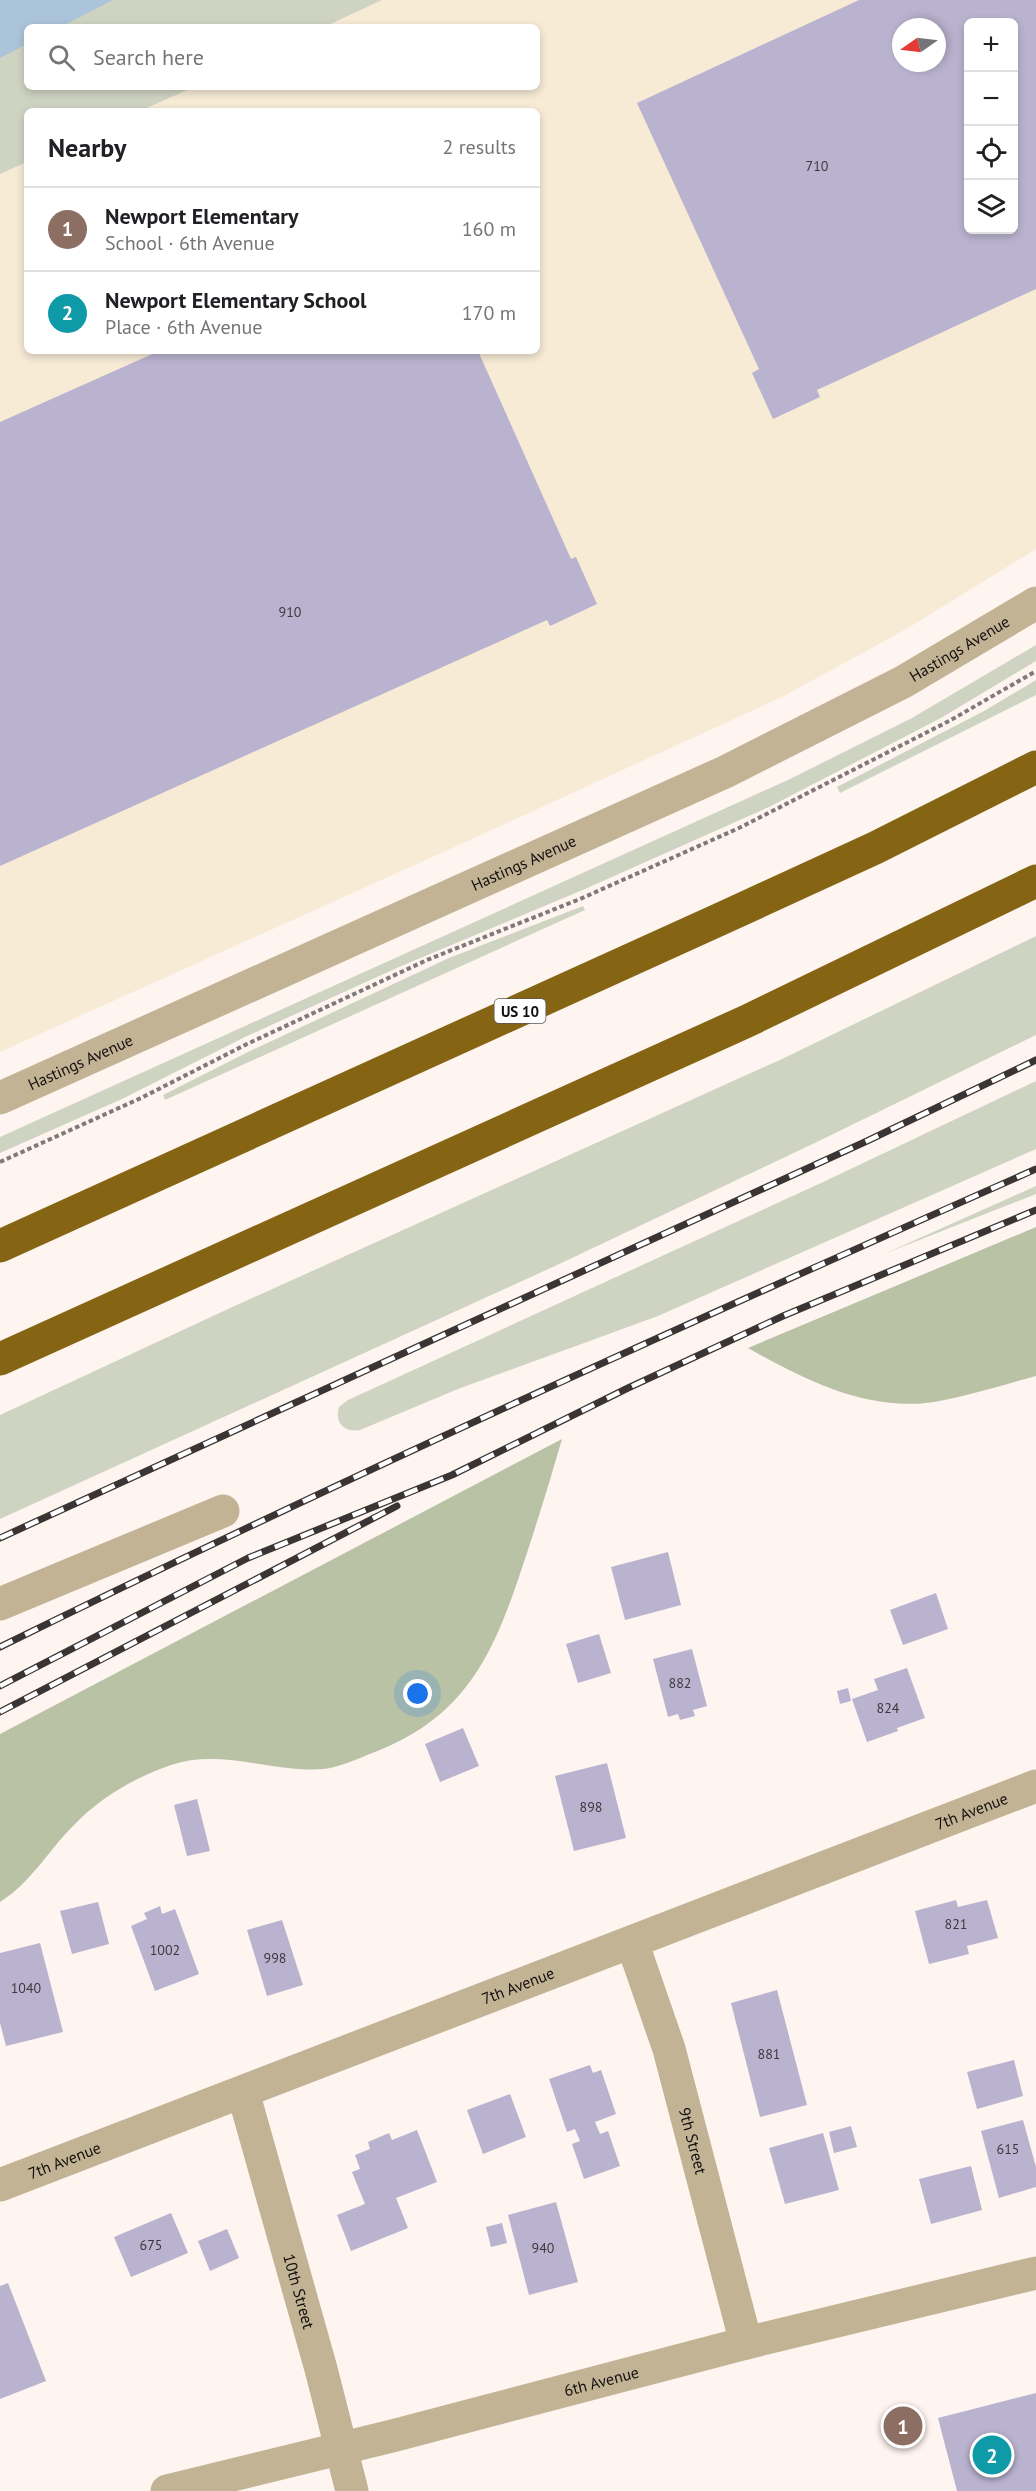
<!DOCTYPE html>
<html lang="en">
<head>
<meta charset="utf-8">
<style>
	:root { --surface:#fff; --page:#f6f6f6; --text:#202124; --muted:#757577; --line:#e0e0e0; --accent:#2563eb }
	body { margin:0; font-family:"PT Sans",sans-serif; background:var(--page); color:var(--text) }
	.controls { position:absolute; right:18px; top:18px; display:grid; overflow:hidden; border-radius:9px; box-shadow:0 3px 9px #0003 }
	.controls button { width:54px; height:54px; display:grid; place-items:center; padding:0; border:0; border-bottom:2px solid var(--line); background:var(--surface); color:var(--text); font:30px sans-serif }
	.compass { position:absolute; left:892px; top:18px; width:54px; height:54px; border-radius:50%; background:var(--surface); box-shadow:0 3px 9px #0003; rotate:256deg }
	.you { position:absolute; left:418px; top:1694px; width:21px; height:21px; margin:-15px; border:4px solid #fff; border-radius:50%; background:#1a73e8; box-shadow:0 0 0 9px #1a73e833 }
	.badge { display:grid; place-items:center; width:39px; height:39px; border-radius:50%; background:var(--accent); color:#fff; font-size:20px; font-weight:700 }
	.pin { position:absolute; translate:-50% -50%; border:3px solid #fff; box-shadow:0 2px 6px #0006 }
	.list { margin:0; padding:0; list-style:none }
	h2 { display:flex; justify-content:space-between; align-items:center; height:78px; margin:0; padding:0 24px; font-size:26px }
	h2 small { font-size:20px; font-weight:400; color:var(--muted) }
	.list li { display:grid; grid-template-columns:39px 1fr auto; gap:18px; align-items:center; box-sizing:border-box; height:84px; padding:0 24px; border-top:2px solid var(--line) }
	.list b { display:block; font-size:22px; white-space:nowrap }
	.list p { margin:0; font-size:20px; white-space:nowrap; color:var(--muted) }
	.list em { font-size:20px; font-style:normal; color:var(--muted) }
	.icon { flex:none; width:33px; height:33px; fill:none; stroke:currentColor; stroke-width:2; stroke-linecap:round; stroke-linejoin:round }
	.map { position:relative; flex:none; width:1036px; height:2491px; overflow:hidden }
	.search { position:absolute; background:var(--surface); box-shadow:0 3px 9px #0003; left:24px; top:24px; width:516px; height:66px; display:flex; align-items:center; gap:15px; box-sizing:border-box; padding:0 21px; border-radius:9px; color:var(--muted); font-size:22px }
	.panel { position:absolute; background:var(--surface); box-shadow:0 3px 9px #0003; left:24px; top:108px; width:516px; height:246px; border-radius:9px }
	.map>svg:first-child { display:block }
	.industrial { fill:#f7ebd6; fill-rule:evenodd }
	.green { fill:#cfd4c2 }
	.forest { fill:#bac2a6 }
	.water { fill:#acc4d9 }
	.building { fill:#bab3cf; fill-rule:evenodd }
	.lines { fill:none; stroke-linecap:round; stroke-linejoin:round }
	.path { stroke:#807977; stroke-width:4; stroke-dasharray:4.5 3; stroke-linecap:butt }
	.minor { stroke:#c2b394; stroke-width:33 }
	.highway { stroke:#856414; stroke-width:33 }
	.rail-casing { stroke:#3a3534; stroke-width:7 }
	.rail { stroke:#fff; stroke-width:4.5; stroke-dasharray:14; stroke-linecap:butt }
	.labels { text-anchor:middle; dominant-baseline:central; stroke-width:4.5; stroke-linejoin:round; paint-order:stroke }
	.number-label { font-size:14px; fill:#3d383e }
	.shield { fill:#fff; stroke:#5a5756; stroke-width:1.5 }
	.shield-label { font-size:15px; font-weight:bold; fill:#130f0e }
	.street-label { font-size:16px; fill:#130f0e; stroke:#fff }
</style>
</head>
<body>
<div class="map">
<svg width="1036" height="2491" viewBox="0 0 1036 2491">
	<rect width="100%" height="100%" fill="#fef4f0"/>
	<path class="industrial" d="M0,0H1036V549L908,628L784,696L461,844L0,1052ZM968,22H1014V230H968ZM27,27H537V87H27ZM901,27H937V63H901ZM27,111H537V351H27Z"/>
	<g class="green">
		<polygon points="0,0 382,0 324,27 27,27 27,87 194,87 140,111 27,111 27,162 0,174"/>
		<polygon points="1036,645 1036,661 941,718 769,807 585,889 399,967 245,1037 122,1099 0,1153 0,1137 790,779 912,718"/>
		<polygon points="1036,680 1036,695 840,793 837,787 984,711"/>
		<polygon points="583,906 585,910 165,1100 163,1095 250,1051 449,958"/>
		<polygon points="1036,936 1036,1035 821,1140 555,1266 0,1519 0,1415 228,1309 782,1059"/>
		<path d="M1036,1081V1149L658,1316L458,1389L360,1430C345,1433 334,1423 339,1407L348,1400L821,1183Z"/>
		<polygon points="1036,1186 1036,1194 884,1254"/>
	</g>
	<g class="forest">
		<path d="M1036,1227V1376C1002,1385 968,1396 934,1402C867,1412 805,1380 748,1348Z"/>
		<path d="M562,1439C550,1481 537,1523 523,1565C494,1652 468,1716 375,1752C359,1758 341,1767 324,1769C273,1773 221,1748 171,1765C136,1777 101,1797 75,1824C49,1849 32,1882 0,1902V1734Z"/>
	</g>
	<polygon class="water" points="0,0 113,0 61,27 27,27 27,44 0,58"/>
	<g class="building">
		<path d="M859,0H1036V289L817,390L820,397L773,419L752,373L759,369L637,103ZM968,22H1014V230H968ZM901,27H937V63H901Z"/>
		<polygon points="159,351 478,351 571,559 576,557 597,604 550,626 547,620 0,866 0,422"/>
		<polygon points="668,1552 681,1605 625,1620 611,1567"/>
		<polygon points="936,1593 948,1629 903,1645 890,1610"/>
		<polygon points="599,1634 611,1673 578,1683 566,1644"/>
		<polygon points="692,1649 707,1706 693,1710 695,1716 680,1720 678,1714 668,1717 653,1659"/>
		<polygon points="907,1668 925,1718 897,1728 898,1731 867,1742 852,1699 878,1690 874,1679"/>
		<polygon points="848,1688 851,1701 840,1704 837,1691"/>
		<polygon points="463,1728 479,1766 440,1782 425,1744"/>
		<polygon points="607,1763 626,1838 574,1851 555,1776"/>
		<polygon points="197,1799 210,1851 187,1856 174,1805"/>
		<polygon points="956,1900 958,1907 987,1900 998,1938 967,1946 969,1954 929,1964 915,1911"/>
		<polygon points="98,1902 109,1944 72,1954 60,1911"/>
		<polygon points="160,1906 162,1914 175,1909 199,1974 155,1991 131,1926 147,1919 144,1913"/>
		<polygon points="282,1920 303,1985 267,1996 247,1930"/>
		<polygon points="40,1943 63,2032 6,2046 0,2023 0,1953"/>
		<polygon points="777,1990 807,2105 760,2117 731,2003"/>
		<polygon points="1014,2060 1023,2096 977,2109 967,2072"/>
		<polygon points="590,2065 593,2073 601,2070 616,2114 595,2122 600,2134 608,2131 620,2166 584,2179 572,2144 580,2141 575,2129 567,2132 549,2079"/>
		<polygon points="510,2094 526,2137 483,2154 467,2110"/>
		<polygon points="1023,2120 1036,2167 1036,2187 999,2198 981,2131"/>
		<polygon points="851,2126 857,2147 834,2153 829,2132"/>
		<polygon points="417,2130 437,2182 396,2198 408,2228 351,2251 337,2215 365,2204 352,2172 360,2169 355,2155 370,2149 368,2142 389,2133 392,2140"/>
		<polygon points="823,2133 839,2190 785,2204 769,2148"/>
		<polygon points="971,2166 982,2210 931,2224 919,2179"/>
		<polygon points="556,2202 578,2282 529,2295 508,2215"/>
		<polygon points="171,2213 188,2253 131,2277 114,2237"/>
		<polygon points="502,2223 507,2243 491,2247 486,2227"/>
		<polygon points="227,2229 239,2258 210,2271 198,2241"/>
		<polygon points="8,2283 46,2381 0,2399 0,2286"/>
		<polygon points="1036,2393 1036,2491 957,2491 938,2418"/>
	</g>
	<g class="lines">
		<polyline class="path" points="0,1162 141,1098 247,1044 427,960 580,899 739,828 951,720 1036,671"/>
		<g class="minor">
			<path id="s1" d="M0,1098L725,772L903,682L1036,603"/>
			<polyline points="0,1604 223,1511"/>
			<path id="s2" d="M632,1942L669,2049L746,2343"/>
			<path id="s3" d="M243,2092L321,2369L352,2491"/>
			<path id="s4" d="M0,2185L1036,1786"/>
			<path id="s5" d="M167,2491L396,2435L746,2343L1036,2273"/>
		</g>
		<g class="highway">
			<polyline points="0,1246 727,916 875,848 1036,767"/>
			<polyline points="0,1359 745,1022 1036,881"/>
		</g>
		<defs>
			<g id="rail">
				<polyline points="0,1538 867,1141 1036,1060"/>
				<path d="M0,1647C342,1479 688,1323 1036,1169"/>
				<polyline points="0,1686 248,1558 452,1475 628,1388 783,1316 1036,1210"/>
				<polyline points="0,1712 397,1506"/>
			</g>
		</defs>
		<use href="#rail" class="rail-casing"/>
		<use href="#rail" class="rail"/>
	</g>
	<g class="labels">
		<g class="number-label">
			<text x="817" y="166">710</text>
			<text x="290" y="612">910</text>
			<text x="680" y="1683">882</text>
			<text x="888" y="1708">824</text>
			<text x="591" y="1807">898</text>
			<text x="956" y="1924">821</text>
			<text x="165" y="1950">1002</text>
			<text x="275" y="1958">998</text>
			<text x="26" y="1988">1040</text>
			<text x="769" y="2054">881</text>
			<text x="1008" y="2149">615</text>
			<text x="151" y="2245">675</text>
			<text x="543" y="2248">940</text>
		</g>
		<rect class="shield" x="494.5" y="999" width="51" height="24" rx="4.5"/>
		<g class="shield-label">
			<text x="520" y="1011">US 10</text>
		</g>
		<g class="street-label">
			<text stroke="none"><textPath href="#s1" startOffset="1060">Hastings Avenue</textPath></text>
			<text stroke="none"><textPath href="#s1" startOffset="574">Hastings Avenue</textPath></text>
			<text stroke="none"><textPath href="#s1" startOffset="88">Hastings Avenue</textPath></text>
			<text stroke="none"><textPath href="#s4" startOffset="1041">7th Avenue</textPath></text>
			<text stroke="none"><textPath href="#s4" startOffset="555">7th Avenue</textPath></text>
			<text stroke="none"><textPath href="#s2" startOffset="208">9th Street</textPath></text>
			<text stroke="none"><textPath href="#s4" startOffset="69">7th Avenue</textPath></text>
			<text stroke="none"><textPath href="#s3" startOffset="207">10th Street</textPath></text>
			<text stroke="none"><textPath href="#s5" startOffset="448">6th Avenue</textPath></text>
		</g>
	</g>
</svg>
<div class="controls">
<button>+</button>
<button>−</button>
<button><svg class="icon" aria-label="locate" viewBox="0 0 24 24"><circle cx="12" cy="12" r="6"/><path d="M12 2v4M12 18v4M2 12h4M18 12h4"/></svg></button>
<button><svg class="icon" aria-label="layers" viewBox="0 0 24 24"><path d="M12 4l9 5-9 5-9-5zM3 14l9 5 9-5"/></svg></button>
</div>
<svg class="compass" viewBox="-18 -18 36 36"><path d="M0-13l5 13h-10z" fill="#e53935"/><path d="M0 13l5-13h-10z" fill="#757577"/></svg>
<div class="you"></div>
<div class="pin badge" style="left:903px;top:2426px;background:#8d6e63">1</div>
<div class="pin badge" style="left:992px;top:2455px;background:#0f9aa8">2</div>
<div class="search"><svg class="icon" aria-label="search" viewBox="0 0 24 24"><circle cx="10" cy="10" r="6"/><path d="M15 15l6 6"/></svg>Search here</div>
<section class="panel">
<h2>Nearby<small>2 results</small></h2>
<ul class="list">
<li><span class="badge" style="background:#8d6e63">1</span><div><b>Newport Elementary</b><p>School · 6th Avenue</p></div><em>160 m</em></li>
<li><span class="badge" style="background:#0f9aa8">2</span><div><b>Newport Elementary School</b><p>Place · 6th Avenue</p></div><em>170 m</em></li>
</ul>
</section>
</div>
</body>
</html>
